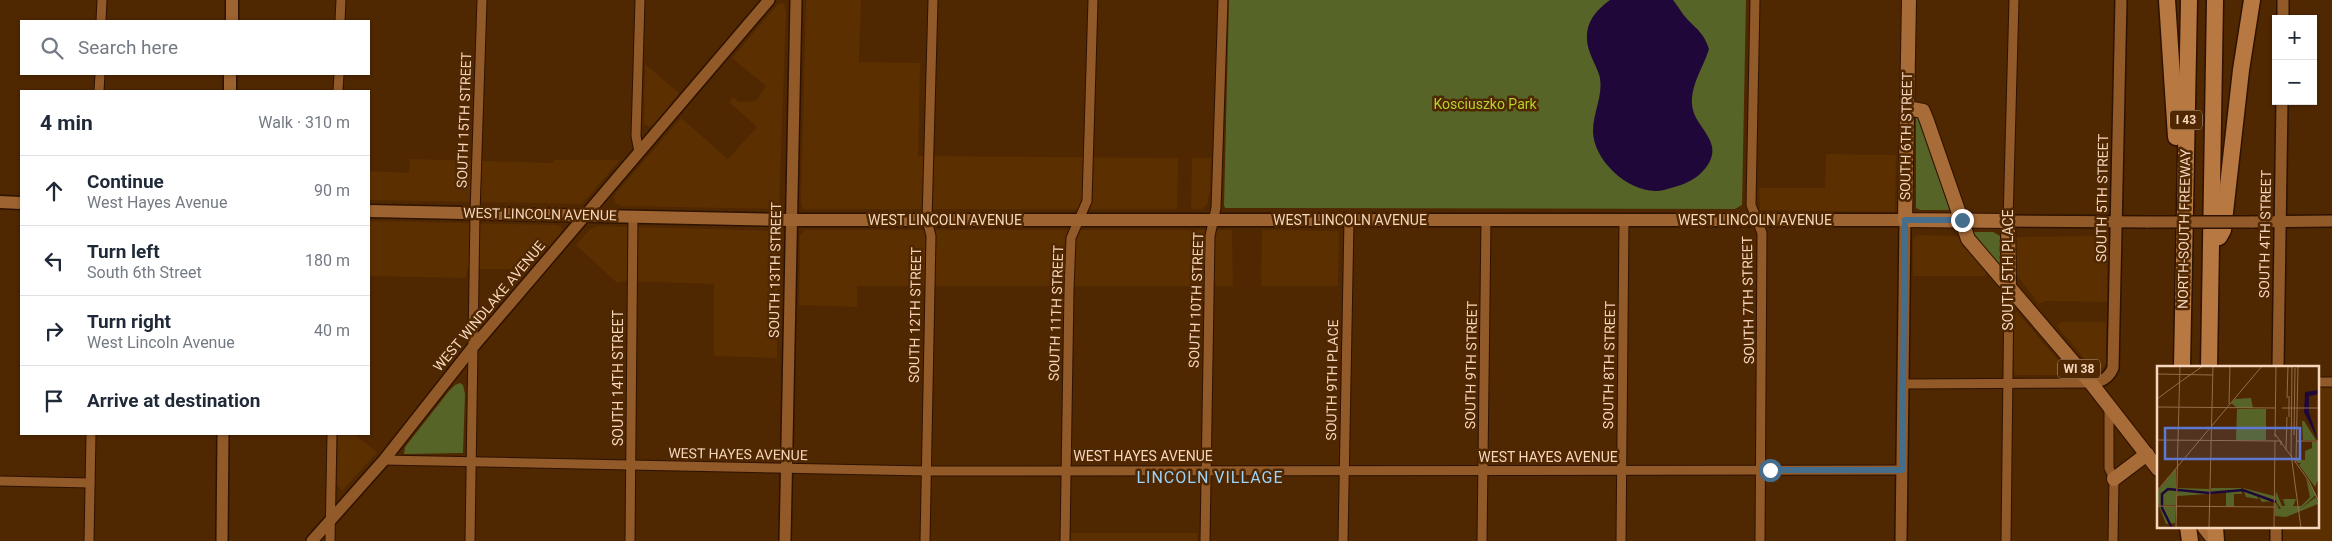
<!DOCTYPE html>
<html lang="en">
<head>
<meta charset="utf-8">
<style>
	:root { --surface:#fff; --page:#f6f6f7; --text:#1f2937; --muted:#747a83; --line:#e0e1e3 }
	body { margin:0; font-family:Roboto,sans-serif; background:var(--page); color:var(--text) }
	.controls { position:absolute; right:15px; top:15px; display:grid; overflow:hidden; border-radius:0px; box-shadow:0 1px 4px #0004 }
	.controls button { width:45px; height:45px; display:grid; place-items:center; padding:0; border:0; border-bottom:1px solid var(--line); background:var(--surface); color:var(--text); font:25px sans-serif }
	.stop { position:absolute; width:15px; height:15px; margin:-11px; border:4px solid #456d8c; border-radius:50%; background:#fff }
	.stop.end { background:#456d8c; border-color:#fff; box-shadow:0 1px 5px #0008 }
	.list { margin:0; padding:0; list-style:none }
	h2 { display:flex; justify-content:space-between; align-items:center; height:65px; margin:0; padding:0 20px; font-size:21px }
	h2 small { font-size:16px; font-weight:400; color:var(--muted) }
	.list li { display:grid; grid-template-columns:32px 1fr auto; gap:15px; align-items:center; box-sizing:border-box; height:70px; padding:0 20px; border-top:1px solid var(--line) }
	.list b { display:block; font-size:19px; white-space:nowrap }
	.list p { margin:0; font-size:16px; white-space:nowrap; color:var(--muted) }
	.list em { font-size:16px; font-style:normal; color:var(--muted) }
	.icon { flex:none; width:28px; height:28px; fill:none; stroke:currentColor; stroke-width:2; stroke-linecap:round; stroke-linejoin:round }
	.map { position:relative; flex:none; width:2332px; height:541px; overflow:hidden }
	.search { position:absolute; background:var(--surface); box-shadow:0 1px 4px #0004; left:20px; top:20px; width:350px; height:55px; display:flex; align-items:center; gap:12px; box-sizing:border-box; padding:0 18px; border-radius:0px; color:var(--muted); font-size:19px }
	.panel { position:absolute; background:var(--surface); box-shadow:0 1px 4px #0004; left:20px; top:90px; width:350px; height:345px; border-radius:0px }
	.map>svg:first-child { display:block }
	.built { fill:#5c2f00 }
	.green { fill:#576427 }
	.water { fill:#1f073a }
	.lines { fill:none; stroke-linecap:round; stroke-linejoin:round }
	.minor-casing { stroke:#2e1200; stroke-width:11 }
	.tertiary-casing { stroke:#2e1200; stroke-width:14 }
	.secondary-casing { stroke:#2e1200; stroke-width:15 }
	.primary-casing { stroke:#2e1200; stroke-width:16 }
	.motorway-casing { stroke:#2e1200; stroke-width:19 }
	.minor { stroke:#925a28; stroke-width:9 }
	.tertiary { stroke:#925a28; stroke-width:11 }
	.secondary { stroke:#9d6330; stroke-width:12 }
	.primary { stroke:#a86c38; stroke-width:14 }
	.motorway { stroke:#b77842; stroke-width:16 }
	.tertiary-bridge-casing { stroke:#2e1200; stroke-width:14; stroke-linecap:butt }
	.tertiary-bridge { stroke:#925a28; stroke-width:11 }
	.route { stroke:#456d8c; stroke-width:6 }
	.labels { text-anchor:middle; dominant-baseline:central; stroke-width:5; stroke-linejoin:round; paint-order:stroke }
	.shield { fill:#4f2700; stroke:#c4a284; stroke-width:1 }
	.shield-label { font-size:12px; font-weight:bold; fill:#f6d6bd }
	.park-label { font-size:14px; fill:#b5d22d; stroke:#4f2700 }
	.street-label { font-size:14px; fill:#f6d6bd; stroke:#4f2700 }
	.quarter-label { font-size:16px; letter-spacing:1px; fill:#9bd3fa; stroke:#4f2700 }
	.inset-river { fill:none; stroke:#1f073a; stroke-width:2.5 }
	.inset-road { fill:none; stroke:#926d4c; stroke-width:1 }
	.view { fill:#5e77d0; fill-opacity:0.15; stroke:#5e77d0; stroke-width:2.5 }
	.inset-edge { fill:none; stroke:#f6d6bd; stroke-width:2.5 }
</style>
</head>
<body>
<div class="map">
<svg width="2332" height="541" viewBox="0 0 2332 541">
	<rect width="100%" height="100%" fill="#4f2700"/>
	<g class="built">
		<polygon points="806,0 861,0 859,62 920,63 918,156 1178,158 1177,209 803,209 801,200"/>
		<polygon points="783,3 786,11 779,209 622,206 615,203 614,197 617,192 681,118 728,159 757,127 729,102 733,97 739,102 756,101 766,86 732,58 777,5"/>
		<polygon points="645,64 679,93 656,123 649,127 644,124 644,118"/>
		<polygon points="1826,154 1896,155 1895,212 1760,210 1759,188 1825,188"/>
		<polygon points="1192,158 1211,158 1210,191 1207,205 1202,209 1191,209"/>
		<polygon points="410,159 553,163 554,160 620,160 582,204 369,200 369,171 409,173"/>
		<polygon points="369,221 557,225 562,228 561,233 529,269 467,269 466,278 369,276"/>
		<polygon points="599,226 778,231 777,358 714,356 714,284 625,281 617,283 576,245 590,229"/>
		<polygon points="805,230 1232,230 1233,286 857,286 857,307 799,305 800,236"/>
		<polygon points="1262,230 1339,231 1338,286 1261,286"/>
		<polygon points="1917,235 1959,236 1987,274 1984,276 1913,276 1913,240"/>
		<polygon points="2098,236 2107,243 2107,302 2045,301 2039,304 2015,273 2015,239 2017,237"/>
		<polygon points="2017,312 2064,367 2063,375 2014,375 2014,314"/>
		<polygon points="2062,322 2106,322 2106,363 2103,368 2092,368 2056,325"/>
		<polygon points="2318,388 2332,388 2332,541 2282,541 2283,527 2318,527"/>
		<polygon points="338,434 354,434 377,452 342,491 337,485"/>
		<rect x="1071" y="533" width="126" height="8"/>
	</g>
	<g class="green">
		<polygon points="1229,0 1746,0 1742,205 1735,209 1225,208 1224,205"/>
		<polygon points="1919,116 1952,210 1920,210 1916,208 1916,118"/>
		<polygon points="1974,232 1993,232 2000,236 2000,268 1971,236"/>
		<polygon points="460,383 463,385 465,394 463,453 404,454 405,447 449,391 455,385"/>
	</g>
	<path class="water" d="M1610,0H1673C1678,6 1682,14 1688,20C1698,30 1704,34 1709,49C1703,69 1688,88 1693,110C1697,127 1720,141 1710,161C1700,180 1683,185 1664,190C1633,197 1593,162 1593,131C1593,113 1603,96 1600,78C1598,69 1592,60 1589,50C1582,26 1594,12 1610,0Z"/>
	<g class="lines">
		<defs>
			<g id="minor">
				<polyline points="1755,0 1751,205 1762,233 1760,541"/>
				<polyline points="101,21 102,0"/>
				<polyline points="340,21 341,0"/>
				<polyline points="99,91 100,74"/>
				<polyline points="338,91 339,74"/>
				<polyline points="639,152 636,136 640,0"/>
				<polyline points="2008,221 2014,0"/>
				<polyline points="2318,382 2332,382"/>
				<polyline points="1903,384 2091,383"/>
				<polyline points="2109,407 2109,468 2114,479 2113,541"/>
				<polyline points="384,460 926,471 1902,470"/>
				<polyline points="0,481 90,483"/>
				<polyline points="89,541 91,434"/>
				<polyline points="330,541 332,434"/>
				<polyline points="470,541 475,213 482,0"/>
				<polyline points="630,541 633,216"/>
				<polyline points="925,541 931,236 927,220 933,0"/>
				<polyline points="1065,541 1069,290 1071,238 1087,201 1093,0"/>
				<polyline points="1205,541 1210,236 1216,208 1223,0"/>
				<polyline points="1343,541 1349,220"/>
				<polyline points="1482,541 1486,220"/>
				<polyline points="1621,541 1624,220"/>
				<polyline points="2006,541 2009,286"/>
			</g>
			<g id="tertiary">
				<polyline points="2283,19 2283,0"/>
				<polyline points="2008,221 2148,222"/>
				<polyline points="2251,222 2332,221"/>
				<polyline points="2278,367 2282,101"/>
				<path d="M2091,383C2102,381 2108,379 2113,368L2121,0"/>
				<polyline points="222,541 223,434"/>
				<polyline points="312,541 384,460 473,347 769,0"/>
				<polyline points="785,541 796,0"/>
				<polyline points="1901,541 1905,220"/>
				<polyline points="2276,541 2276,527"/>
			</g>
			<g id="secondary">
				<polyline points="232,21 232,0"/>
				<polyline points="230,91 230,74"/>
				<polyline points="0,202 21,203"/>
				<polyline points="369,211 791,220 1905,220"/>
			</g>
			<g id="primary">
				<polyline points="1909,0 1905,220 2008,221 2009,286"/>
				<polyline points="1907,108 1923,111 1927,121 1968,239 2091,383 2158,469"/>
				<polyline points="2114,479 2147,454"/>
				<polyline points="2204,527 2215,541"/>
			</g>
			<g id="motorway">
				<polyline points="2167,0 2176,137"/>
				<polyline points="2219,237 2223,230 2241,70 2252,0"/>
				<polyline points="2182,367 2189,0"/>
				<polyline points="2209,367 2215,0"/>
				<polyline points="2188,527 2190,541"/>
				<polyline points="2215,527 2216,541"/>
			</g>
		</defs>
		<use href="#minor" class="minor-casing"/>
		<use href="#tertiary" class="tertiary-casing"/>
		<use href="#secondary" class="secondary-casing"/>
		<use href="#primary" class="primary-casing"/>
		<use href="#motorway" class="motorway-casing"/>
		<use href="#minor" class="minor"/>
		<use href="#tertiary" class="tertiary"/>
		<use href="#secondary" class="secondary"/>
		<use href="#primary" class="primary"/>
		<use href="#motorway" class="motorway"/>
		<defs>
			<polyline id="tertiary-bridge" points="2148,222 2251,222"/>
		</defs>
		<use href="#tertiary-bridge" class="tertiary-bridge-casing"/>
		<use href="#tertiary-bridge" class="tertiary-bridge"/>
	</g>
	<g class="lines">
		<polyline class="route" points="1770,470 1902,470 1905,220 1962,220"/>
	</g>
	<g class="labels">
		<g class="shield">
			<rect x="2170" y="110.5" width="32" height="19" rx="4"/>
			<rect x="2058" y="359.5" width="42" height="19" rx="4"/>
		</g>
		<g class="shield-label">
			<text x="2186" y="120">I 43</text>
			<text x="2079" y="369">WI 38</text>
		</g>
		<g class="park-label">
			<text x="1485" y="104">Kosciuszko Park</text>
		</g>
		<g class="street-label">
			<text transform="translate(464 120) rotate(-88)">SOUTH 15TH STREET</text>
			<text transform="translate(1906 136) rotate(-89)">SOUTH 6TH STREET</text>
			<text transform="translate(2102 198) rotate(-89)">SOUTH 5TH STREET</text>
			<text transform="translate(540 214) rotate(1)">WEST LINCOLN AVENUE</text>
			<text x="945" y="220">WEST LINCOLN AVENUE</text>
			<text x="1350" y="220">WEST LINCOLN AVENUE</text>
			<text x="1755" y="220">WEST LINCOLN AVENUE</text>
			<text transform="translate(2184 229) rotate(-89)">NORTH-SOUTH FREEWAY</text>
			<text transform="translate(2265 234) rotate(-89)">SOUTH 4TH STREET</text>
			<text transform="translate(775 270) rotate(-89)">SOUTH 13TH STREET</text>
			<text transform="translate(2008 270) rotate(-90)">SOUTH 5TH PLACE</text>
			<text transform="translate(1196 300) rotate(-88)">SOUTH 10TH STREET</text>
			<text transform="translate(1748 300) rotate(-91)">SOUTH 7TH STREET</text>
			<text transform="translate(489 306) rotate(-50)">WEST WINDLAKE AVENUE</text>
			<text transform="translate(1056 313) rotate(-88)">SOUTH 11TH STREET</text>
			<text transform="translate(915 315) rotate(-89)">SOUTH 12TH STREET</text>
			<text transform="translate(1471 365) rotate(-89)">SOUTH 9TH STREET</text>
			<text transform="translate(1609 365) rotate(-89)">SOUTH 8TH STREET</text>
			<text transform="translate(618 378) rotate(-90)">SOUTH 14TH STREET</text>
			<text transform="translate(1332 380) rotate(-89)">SOUTH 9TH PLACE</text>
			<text transform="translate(738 454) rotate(1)">WEST HAYES AVENUE</text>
			<text x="1143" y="456">WEST HAYES AVENUE</text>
			<text x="1548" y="457">WEST HAYES AVENUE</text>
		</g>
		<g class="quarter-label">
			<text x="1210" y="477">LINCOLN VILLAGE</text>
		</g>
	</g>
	<g transform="translate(2157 366)">
		<rect width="162" height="162" fill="#4f2700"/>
		<path d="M94,32L96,42H80L74,37L78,33ZM80,43H109V74H79ZM145,55H147L159,74H146ZM155,76H163L162,112L158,121L142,99L144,97H140V94H148V85L155,82ZM19,103V139H0V126ZM149,112L159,129L143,143L159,131L161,138L129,151L118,150V135L122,143H124L118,134L119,125L125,140H128L126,133H139L136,140H144L153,131ZM21,122L52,123V128L20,130ZM54,122H84L85,128H77V140H69V125L54,128ZM86,122L117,130V135L105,136L101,130V133L89,131ZM2,140L19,141L18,157L9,158Z" fill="#576427"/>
		<path d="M162,24V28L152,30V47L162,76L147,46L148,26Z" fill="#1f073a"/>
		<path class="inset-river" d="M15,162L5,142V128L11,123L52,127L86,124L119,136"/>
		<path class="inset-road" d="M135,0L134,88L144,162M0,8L56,9M23,16L46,0M132,30V51M130,32L131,0M0,33L23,16M72,38L73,0M0,41L119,42M125,42H163M118,68L152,115L163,138M137,69L138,2M118,71L119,0M0,74L124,75V79M21,74L23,0M140,75H163M129,84L130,51M139,96L141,0M0,125L105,0M0,140L117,141M19,162L21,74M52,162L56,0M117,162L118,75"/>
		<path class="view" d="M8,62H143V93H8Z"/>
		<rect width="162" height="162" class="inset-edge"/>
	</g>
</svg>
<div class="controls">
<button>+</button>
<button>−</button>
</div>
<div class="stop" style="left:1770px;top:470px"></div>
<div class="stop end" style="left:1962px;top:220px"></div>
<div class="search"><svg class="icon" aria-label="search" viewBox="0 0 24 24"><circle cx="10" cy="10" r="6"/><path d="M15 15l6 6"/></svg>Search here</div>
<section class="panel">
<h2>4 min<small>Walk · 310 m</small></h2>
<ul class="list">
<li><svg class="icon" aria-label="ahead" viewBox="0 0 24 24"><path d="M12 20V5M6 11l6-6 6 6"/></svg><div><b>Continue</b><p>West Hayes Avenue</p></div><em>90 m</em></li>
<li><svg class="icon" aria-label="left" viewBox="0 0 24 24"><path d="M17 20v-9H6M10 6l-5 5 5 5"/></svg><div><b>Turn left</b><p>South 6th Street</p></div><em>180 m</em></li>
<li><svg class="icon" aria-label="right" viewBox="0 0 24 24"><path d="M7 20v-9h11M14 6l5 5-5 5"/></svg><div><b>Turn right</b><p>West Lincoln Avenue</p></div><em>40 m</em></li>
<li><svg class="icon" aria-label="arrive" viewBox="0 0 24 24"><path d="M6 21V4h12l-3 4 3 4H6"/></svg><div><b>Arrive at destination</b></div></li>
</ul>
</section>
</div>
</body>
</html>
